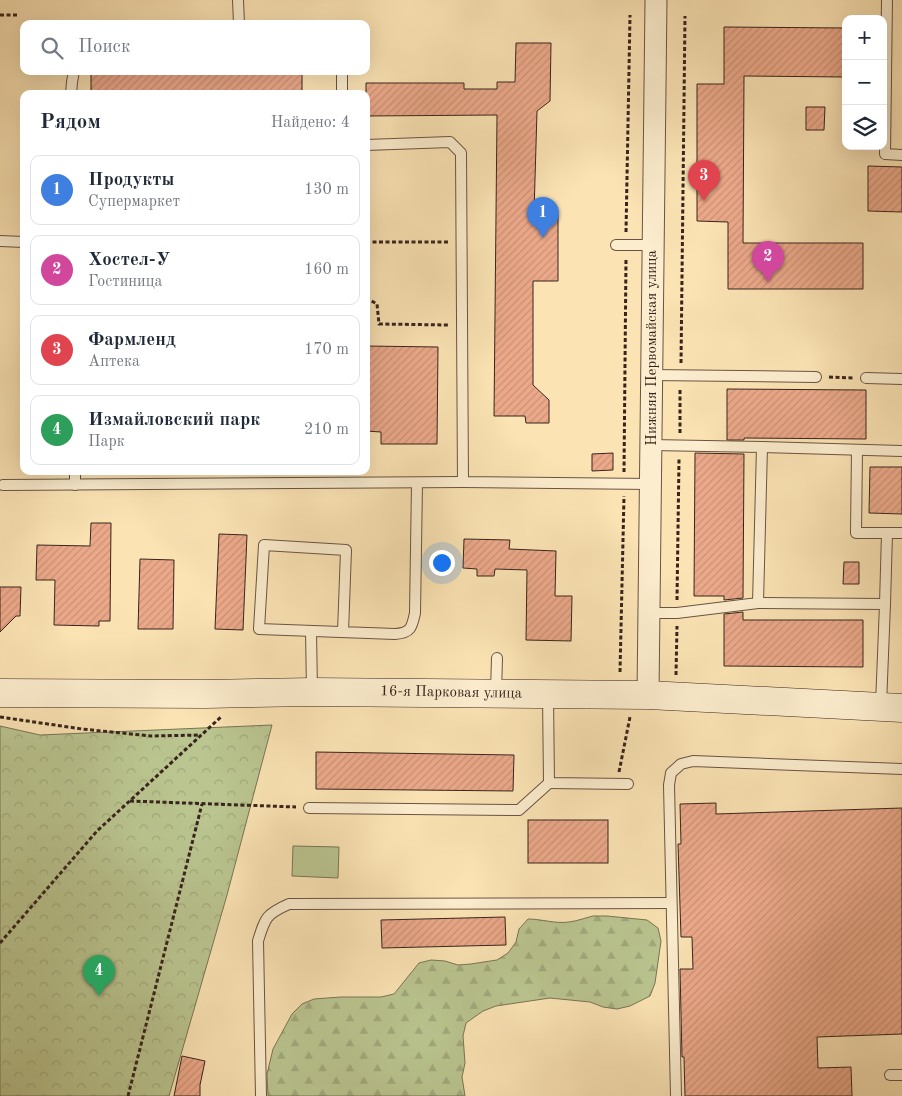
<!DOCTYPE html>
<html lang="ru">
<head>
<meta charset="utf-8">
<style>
	:root { --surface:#fff; --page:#f6f6f7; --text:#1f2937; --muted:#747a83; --line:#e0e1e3; --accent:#8f2418 }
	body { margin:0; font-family:"Old Standard TT",serif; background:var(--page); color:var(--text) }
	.controls { position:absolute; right:15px; top:15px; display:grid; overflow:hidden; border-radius:10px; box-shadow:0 5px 20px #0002 }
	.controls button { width:45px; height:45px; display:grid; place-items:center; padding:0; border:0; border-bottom:1px solid var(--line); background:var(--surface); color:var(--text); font:25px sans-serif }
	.you { position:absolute; left:441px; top:562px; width:18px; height:18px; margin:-12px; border:4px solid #fff; border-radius:50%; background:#1a73e8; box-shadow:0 0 0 8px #1a73e833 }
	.badge { display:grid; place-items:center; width:32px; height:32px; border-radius:50%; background:var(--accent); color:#fff; font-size:16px; font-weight:700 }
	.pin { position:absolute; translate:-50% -41px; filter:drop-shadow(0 1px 2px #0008) }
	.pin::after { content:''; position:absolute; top:26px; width:18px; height:15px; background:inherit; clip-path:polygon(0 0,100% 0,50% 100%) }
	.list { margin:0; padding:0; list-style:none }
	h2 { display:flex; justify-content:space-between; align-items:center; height:65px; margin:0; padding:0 20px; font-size:21px }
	h2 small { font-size:16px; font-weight:400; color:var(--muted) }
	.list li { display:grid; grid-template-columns:32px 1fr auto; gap:15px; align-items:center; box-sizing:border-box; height:70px; margin:0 10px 10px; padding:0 10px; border:1px solid var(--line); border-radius:10px }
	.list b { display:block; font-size:19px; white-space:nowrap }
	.list p { margin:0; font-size:16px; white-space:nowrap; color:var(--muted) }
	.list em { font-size:16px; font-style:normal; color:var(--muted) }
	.icon { flex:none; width:28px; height:28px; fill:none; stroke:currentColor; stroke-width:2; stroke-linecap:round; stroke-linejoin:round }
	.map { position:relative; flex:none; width:902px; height:1096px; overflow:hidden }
	.search { position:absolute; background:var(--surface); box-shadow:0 5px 20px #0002; left:20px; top:20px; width:350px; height:55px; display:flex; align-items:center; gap:12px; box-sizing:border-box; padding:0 18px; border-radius:10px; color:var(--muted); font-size:19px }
	.panel { position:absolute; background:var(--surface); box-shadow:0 5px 20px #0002; left:20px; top:90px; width:350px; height:385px; border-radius:10px }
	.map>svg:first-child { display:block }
	.forest { fill:url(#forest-firs); stroke:#797456 }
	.park { fill:url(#park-crowns); stroke:#797456 }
	.garden { fill:#bac590; stroke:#797456 }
	.building { fill:url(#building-hatch); stroke:#38241d }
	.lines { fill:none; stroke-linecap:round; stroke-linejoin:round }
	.service-casing { stroke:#695443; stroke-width:12 }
	.minor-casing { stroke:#695443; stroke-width:23 }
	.secondary-casing { stroke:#38241d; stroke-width:29 }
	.path { stroke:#38241d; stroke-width:3; stroke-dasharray:4 2.5; stroke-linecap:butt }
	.service { stroke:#fcedce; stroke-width:10 }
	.minor { stroke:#fcedce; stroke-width:21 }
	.secondary { stroke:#fcedce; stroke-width:28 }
	.labels { text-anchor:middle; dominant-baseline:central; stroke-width:4.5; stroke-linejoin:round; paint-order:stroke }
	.street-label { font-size:15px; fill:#38241d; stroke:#fcedce }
</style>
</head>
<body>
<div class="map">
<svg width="902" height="1096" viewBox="0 0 902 1096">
	<defs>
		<pattern id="forest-firs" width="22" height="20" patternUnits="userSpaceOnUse" patternTransform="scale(1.25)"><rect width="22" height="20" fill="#bac590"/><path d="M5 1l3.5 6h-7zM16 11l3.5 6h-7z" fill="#a1a97c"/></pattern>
		<pattern id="park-crowns" width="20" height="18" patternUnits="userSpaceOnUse" patternTransform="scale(1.25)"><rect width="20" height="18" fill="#bac590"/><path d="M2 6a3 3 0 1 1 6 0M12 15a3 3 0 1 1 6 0" fill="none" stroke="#a1a97c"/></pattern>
		<pattern id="building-hatch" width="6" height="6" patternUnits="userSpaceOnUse" patternTransform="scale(1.25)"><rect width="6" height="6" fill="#eca98a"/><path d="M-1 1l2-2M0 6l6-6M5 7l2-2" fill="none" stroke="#cb9177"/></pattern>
	</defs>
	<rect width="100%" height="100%" fill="#fbe3b4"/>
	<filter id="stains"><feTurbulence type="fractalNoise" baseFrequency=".004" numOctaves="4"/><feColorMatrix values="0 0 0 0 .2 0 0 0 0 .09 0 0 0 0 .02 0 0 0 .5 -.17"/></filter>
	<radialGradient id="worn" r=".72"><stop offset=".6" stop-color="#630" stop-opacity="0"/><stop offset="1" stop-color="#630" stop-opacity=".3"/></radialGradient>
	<path class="forest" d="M593,916H607L647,920L658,928L661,941L655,983L650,996L630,1006L617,1009L603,1007L590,1002L550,998L496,1006L483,1011L466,1023L463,1036L465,1063L462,1077L465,1096H268L267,1074L273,1049L292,1014L302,1004L314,999L341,997H381L394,994L419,963L431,960L445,961L458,965L471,964L497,960L508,953L516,942L519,929L528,919C541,919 556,924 569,922C577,921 585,918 593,916Z"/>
	<polygon class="park" points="272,725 227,895 169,1096 0,1096 0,726 40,735"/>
	<polygon class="garden" points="293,846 339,847 338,878 292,876"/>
	<g class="building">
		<polygon points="724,27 846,28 846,77 744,76 743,243 863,243 863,289 728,289 728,222 697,221 697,84 724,84"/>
		<polygon points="516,43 551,43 550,101 537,111 534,213 558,214 558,281 533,281 533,385 549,400 549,423 526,423 525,416 494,416 497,115 366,116 366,83 464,83 464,89 497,89 497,82 515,82"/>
		<polygon points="302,72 302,94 91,94 91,73"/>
		<polygon points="806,107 825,107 824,130 806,130"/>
		<polygon points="868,166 902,167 902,212 868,211"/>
		<polygon points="366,346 438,347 437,444 381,444 381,432 366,431"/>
		<polygon points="727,389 866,390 866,439 744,438 744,440 727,440"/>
		<polygon points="613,453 613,470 592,471 592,454"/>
		<polygon points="695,453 744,454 743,598 724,600 724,596 694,596"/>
		<polygon points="870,467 902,467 902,514 869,513"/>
		<polygon points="91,523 111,523 110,621 99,621 99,626 54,625 55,580 36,580 37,545 90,546"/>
		<polygon points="219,534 247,535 243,630 215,629"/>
		<polygon points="464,539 510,540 509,549 556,551 555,596 572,596 571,641 526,640 527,570 495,569 494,576 477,576 477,569 463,568"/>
		<polygon points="140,559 174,560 173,629 138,629"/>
		<polygon points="844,562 859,562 859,584 843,584"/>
		<polygon points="0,587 21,587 20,616 16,616 0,632"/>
		<polygon points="743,612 743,620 863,620 863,667 724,666 724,614"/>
		<polygon points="316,752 514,755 513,791 316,789"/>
		<polygon points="716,803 716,814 902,808 902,1034 817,1037 818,1068 851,1067 852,1096 685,1096 684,1057 682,1057 680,969 693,969 692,937 681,937 678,844 681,844 680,804"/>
		<rect x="528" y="820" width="80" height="43"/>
		<polygon points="505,917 506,945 382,948 381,920"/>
		<polygon points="182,1056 205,1061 200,1085 200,1096 174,1096"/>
	</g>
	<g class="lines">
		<defs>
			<g id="service">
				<polyline points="238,0 239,24"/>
				<polyline points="887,0 885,154 902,155"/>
				<polyline points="342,71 342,94"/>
				<polyline points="71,94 72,82 74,71"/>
				<polyline points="366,145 450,142 461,153 463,482 651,484"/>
				<polyline points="0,241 24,242"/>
				<polyline points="616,245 653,245"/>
				<polyline points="651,375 816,377"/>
				<polyline points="866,378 902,379"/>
				<polyline points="762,447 902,451"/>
				<polyline points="857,450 856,533 887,533"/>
				<polyline points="75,471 75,485"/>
				<polyline points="3,485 463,482"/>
				<polyline points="758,603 885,604 881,705"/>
				<polyline points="885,604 887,533 902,533"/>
				<polyline points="649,613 677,613 758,603 762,447 651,445"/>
				<polyline points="311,631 312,692"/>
				<path d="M343,632L346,550L264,545L259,629L395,634C411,633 412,627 415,613L417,483"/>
				<polyline points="496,692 497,658"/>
				<polyline points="548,695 549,783 628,784"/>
				<polyline points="309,808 519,810 549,783"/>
				<polyline points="890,1075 902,1075"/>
				<path d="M261,1096L258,941C265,918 266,914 289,904L671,903"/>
				<polyline points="676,1096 669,785 671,773 681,764 693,761 902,769"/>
			</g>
			<polyline id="minor" points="648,695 656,0"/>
			<polyline id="secondary" points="0,693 205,694 312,692 648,695 902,708"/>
		</defs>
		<use href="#service" class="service-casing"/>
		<use href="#minor" class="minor-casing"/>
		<use href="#secondary" class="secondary-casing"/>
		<g class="path">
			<polyline points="0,15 19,15"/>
			<polyline points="626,232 630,15"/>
			<polyline points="366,242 448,242"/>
			<polyline points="366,298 377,304 379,324 449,325"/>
			<polyline points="681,363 685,16"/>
			<polyline points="829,377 853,378"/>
			<polyline points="680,433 680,389"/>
			<polyline points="624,472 626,259"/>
			<polyline points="677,600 679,459"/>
			<polyline points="620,672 624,496"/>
			<polyline points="676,675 677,626"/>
			<polyline points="0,717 82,729 151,736 200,735"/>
			<polyline points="619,772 630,717"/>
			<polyline points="130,801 296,807"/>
			<polyline points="0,943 97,831 222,716"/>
			<polyline points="128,1096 202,804"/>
		</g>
		<use href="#service" class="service"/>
		<use href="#minor" class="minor"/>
		<use href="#secondary" class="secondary"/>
	</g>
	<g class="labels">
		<g class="street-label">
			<text transform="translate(652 348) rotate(-90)">Нижняя Первомайская улица</text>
			<text transform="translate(451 693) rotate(1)">16-я Парковая улица</text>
		</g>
	</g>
	<rect width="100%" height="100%" filter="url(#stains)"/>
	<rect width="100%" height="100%" fill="url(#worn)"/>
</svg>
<div class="controls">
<button>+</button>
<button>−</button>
<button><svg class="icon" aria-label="layers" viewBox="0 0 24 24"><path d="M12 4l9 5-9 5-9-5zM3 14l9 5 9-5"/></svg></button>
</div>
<div class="you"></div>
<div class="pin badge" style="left:543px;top:238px;background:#3f7fe0">1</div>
<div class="pin badge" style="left:768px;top:282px;background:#d1479c">2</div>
<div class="pin badge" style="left:704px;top:201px;background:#e0444e">3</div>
<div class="pin badge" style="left:99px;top:996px;background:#2e9e5b">4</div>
<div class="search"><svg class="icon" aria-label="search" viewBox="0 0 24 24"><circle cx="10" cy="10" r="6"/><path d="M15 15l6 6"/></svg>Поиск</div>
<section class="panel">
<h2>Рядом<small>Найдено: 4</small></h2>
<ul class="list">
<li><span class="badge" style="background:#3f7fe0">1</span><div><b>Продукты</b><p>Супермаркет</p></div><em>130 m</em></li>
<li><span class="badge" style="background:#d1479c">2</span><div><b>Хостел-У</b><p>Гостиница</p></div><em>160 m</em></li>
<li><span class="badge" style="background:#e0444e">3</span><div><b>Фармленд</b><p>Аптека</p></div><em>170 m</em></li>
<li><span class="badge" style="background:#2e9e5b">4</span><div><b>Измайловский парк</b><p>Парк</p></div><em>210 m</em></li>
</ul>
</section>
</div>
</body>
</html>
